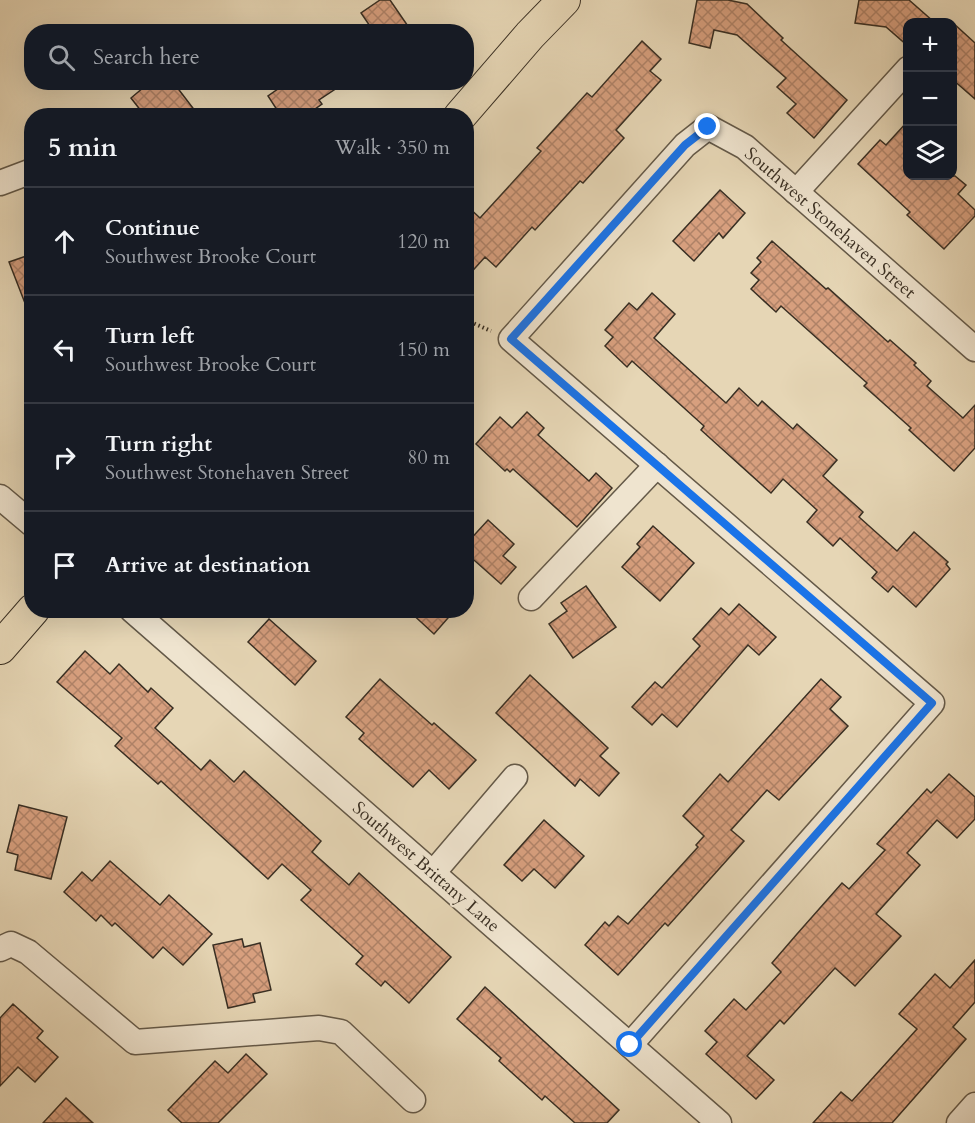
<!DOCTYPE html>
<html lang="en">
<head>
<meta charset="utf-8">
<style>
	:root { --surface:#171b24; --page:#20242c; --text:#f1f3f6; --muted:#9ea1a6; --line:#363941 }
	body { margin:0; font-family:Cardo,serif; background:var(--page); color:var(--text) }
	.controls { position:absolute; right:18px; top:18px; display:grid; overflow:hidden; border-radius:12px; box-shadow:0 6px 24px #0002 }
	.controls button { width:54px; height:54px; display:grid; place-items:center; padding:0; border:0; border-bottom:2px solid var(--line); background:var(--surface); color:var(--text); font:30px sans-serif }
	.stop { position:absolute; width:18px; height:18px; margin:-14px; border:4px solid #1a73e8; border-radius:50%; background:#fff }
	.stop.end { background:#1a73e8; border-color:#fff; box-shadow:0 2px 6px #0008 }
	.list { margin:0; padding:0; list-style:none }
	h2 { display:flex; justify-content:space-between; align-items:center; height:78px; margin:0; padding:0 24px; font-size:26px }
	h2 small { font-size:20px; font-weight:400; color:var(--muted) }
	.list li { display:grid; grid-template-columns:39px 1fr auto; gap:18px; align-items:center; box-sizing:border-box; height:108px; padding:0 24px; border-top:2px solid var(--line) }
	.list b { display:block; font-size:22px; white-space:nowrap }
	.list p { margin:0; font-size:20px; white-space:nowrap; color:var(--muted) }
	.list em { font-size:20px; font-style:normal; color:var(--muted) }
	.icon { flex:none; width:33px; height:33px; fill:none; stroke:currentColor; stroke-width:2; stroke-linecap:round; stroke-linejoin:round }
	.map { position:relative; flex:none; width:975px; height:1123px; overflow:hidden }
	.search { position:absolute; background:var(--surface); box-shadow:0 6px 24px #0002; left:24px; top:24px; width:450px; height:66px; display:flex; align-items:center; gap:15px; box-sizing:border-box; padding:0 21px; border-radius:24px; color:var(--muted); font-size:22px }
	.panel { position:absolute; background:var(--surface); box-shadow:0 6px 24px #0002; left:24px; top:108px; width:450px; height:510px; border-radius:24px }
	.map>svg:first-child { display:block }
	.building { fill:url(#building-cross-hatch); stroke:#392f23; stroke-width:1.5 }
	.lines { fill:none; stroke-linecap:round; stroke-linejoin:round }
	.minor-casing { stroke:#645948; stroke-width:27 }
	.major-casing { stroke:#392f23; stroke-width:34 }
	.path { stroke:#392f23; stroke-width:4; stroke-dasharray:1.5 3; stroke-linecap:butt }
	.minor { stroke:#efe4cf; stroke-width:24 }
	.major { stroke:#e6d6b5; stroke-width:32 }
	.route { stroke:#1a73e8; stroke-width:8 }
	.labels { text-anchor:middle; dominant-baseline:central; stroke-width:4.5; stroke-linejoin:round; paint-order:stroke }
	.street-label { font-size:18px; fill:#392f23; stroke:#efe4cf }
</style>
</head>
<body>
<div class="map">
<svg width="975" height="1123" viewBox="0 0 975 1123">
	<defs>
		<pattern id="building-cross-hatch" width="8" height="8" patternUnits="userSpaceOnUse" patternTransform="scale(1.5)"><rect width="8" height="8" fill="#d79f7e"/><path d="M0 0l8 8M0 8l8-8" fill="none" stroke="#af8267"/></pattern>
	</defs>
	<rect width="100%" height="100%" fill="#e6d6b5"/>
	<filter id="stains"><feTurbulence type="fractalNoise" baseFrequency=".00333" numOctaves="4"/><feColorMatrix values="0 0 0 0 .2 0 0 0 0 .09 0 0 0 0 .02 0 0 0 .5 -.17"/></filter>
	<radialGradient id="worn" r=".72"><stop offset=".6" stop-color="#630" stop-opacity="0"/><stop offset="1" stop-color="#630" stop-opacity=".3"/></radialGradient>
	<g class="building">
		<polygon points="380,0 390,0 412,32 374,32 361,13"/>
		<polygon points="697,0 728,0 747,4 783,38 781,40 847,100 814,138 787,113 796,104 777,87 786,78 737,35 714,30 710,48 689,43"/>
		<polygon points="859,0 909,0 934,22 908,22 908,46 886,27 855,23"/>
		<polygon points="952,22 975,43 975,99 952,79"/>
		<polygon points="642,41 661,59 650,71 661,80 616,130 624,138 583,183 580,181 535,230 532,227 496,267 485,257 466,278 466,205 480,218 541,151 537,148 587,93 592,97"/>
		<polygon points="150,82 173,82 199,116 145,116 131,98"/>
		<polygon points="288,82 346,82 319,100 322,104 305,116 281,116 268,96"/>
		<polygon points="908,121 908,176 955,176 966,185 958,194 975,210 975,216 944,249 907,215 910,212 858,164 880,140 886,145"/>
		<polygon points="720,190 745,213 723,238 719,233 694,261 673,241"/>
		<polygon points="772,241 826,289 828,288 888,342 890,340 916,363 914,365 931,381 927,386 963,418 975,405 975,448 954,471 909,430 911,428 864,386 867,383 781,306 776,312 751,289 759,280 751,273 761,262 757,258"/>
		<polygon points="32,254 32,316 30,316 9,262"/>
		<polygon points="652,293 675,314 654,338 726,403 739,388 758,406 762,401 793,429 797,424 837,460 823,476 863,512 859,517 897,551 914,532 948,562 946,564 950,569 916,607 893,586 888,592 872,578 877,572 840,538 833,546 807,522 817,510 783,479 771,493 701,430 704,426 632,361 627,367 605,346 613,337 605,330 629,303 637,310"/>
		<polygon points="527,412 544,428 538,435 589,481 596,473 612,488 577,527 513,469 510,472 507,469 505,471 476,444 500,417 512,428"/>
		<polygon points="488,520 514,544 503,556 516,567 501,584 466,553 466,544"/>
		<polygon points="653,526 694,563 660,601 622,567 640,547 637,544"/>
		<polygon points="586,586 616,627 573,658 549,624 567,611 561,603"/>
		<polygon points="739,604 776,637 759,655 748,645 677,727 662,714 652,725 632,707 655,682 662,688 700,646 693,639 721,608 729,615"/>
		<polygon points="408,610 455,610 434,634"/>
		<polygon points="269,619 316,661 295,685 248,642"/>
		<polygon points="85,651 110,674 119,664 148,692 151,688 173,708 155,728 201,770 210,760 234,782 244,771 321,841 312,852 349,885 359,873 451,957 409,1003 385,981 381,986 356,964 363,956 301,900 311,890 282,864 268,879 161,781 158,784 115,746 122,738 57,682"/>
		<polygon points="530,675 608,748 600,756 619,773 599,796 580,779 575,786 496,713"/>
		<polygon points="380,679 432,725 434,723 476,760 449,789 429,770 413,787 359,739 364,733 346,717"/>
		<polygon points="821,679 841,697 830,709 848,726 779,800 767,790 731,830 744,841 668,926 665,923 618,975 585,945 605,922 609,926 618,916 628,924 698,847 696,845 704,836 683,816 720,774 728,782"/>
		<polygon points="949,774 975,797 975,819 957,838 937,820 907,853 920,865 876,914 901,936 855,986 835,968 784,1024 780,1020 747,1056 774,1080 756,1099 706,1054 717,1042 705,1031 734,999 746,1010 781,972 772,963 797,934 842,883 849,889 885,850 877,844 927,789 931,793"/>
		<polygon points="19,805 67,817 51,879 15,870 18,855 7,852"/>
		<polygon points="544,820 584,856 555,888 534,869 522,881 504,865"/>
		<polygon points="110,861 160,905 169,895 212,934 183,965 163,947 153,958 115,923 112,926 101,915 96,921 64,892 82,872 92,881"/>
		<polygon points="242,939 244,947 260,943 271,990 253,994 255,1002 228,1008 213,945"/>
		<polygon points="975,960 975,1002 953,1027 966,1039 892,1123 813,1123 841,1092 852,1101 917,1029 899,1014 935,974 950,988"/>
		<polygon points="485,987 619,1110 607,1123 575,1123 545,1096 542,1100 499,1061 501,1058 457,1019"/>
		<polygon points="13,1004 43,1031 37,1038 58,1057 35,1082 18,1067 0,1086 0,1018"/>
		<polygon points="246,1054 267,1074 218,1123 182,1123 168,1110 215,1061 228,1073"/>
		<polygon points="66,1098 93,1123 43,1123"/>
	</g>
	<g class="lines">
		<defs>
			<g id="minor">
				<polyline points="0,183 32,171"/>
				<polyline points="796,192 908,69"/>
				<polyline points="0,497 32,524"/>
				<polyline points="531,598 657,465"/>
				<polyline points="132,610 719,1123"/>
				<polyline points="433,873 515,777"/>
				<polyline points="0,949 11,944 28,952 135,1042 319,1028 341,1032 413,1100"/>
				<polyline points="630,1045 932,703 511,339 685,145 708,127 745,147 975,349"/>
				<polyline points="959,1123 975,1105"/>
			</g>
			<g id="major">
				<polyline points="460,116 530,35 564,0"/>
				<polyline points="0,648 33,610"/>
			</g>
		</defs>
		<use href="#minor" class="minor-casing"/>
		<use href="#major" class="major-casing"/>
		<polyline class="path" points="466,320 491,331"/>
		<use href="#minor" class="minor"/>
		<use href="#major" class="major"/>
	</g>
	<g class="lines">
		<polyline class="route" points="630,1045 932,703 511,339 685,145 708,127"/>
	</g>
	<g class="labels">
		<g class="street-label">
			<text transform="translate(830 223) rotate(41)">Southwest Stonehaven Street</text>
			<text transform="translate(426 867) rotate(41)">Southwest Brittany Lane</text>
		</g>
	</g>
	<rect width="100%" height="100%" filter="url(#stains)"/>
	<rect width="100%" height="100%" fill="url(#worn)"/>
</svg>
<div class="controls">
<button>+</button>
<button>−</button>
<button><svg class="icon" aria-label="layers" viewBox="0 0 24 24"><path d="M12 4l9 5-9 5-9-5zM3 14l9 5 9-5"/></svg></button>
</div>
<div class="stop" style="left:630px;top:1045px"></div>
<div class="stop end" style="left:708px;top:127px"></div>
<div class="search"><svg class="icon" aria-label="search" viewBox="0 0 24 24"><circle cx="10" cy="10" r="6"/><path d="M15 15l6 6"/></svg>Search here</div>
<section class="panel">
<h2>5 min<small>Walk · 350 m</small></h2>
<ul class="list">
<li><svg class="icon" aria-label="ahead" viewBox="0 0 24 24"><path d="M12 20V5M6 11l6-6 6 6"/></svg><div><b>Continue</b><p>Southwest Brooke Court</p></div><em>120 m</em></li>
<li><svg class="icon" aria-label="left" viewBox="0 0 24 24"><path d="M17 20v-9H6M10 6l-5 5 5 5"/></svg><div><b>Turn left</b><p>Southwest Brooke Court</p></div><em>150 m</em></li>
<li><svg class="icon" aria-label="right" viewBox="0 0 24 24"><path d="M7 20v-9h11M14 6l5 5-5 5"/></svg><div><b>Turn right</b><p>Southwest Stonehaven Street</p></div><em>80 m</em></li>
<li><svg class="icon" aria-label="arrive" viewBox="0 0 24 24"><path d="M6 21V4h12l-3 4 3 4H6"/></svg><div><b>Arrive at destination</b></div></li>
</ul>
</section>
</div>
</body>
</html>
